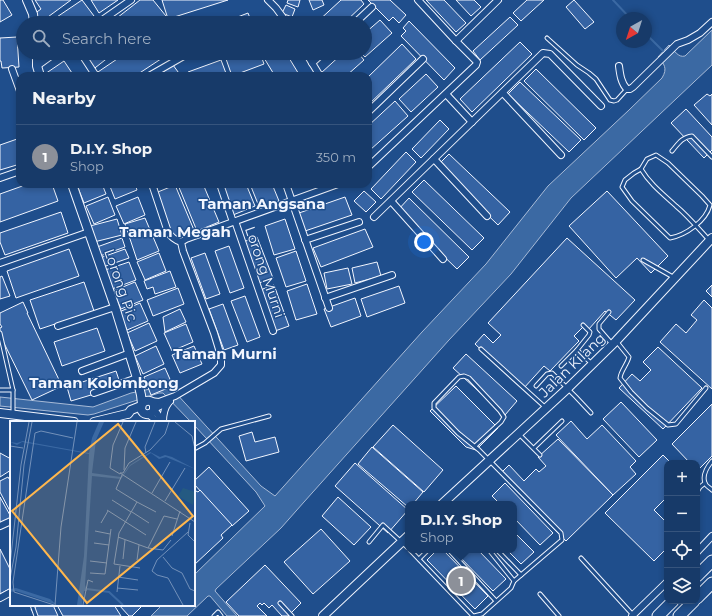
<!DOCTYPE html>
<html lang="en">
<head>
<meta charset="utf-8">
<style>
	:root { --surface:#173a69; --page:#244571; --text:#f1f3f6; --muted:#9eadc0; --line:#36547d; --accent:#8c9099 }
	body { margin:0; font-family:Montserrat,sans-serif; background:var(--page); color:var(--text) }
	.controls { position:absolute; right:12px; bottom:12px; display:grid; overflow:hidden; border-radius:8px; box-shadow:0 2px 6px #0003 }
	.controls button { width:36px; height:36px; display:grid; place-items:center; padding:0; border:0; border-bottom:1px solid var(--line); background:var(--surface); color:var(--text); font:20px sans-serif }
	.compass { position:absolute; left:616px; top:12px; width:36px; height:36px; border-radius:50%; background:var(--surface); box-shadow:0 2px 6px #0003; rotate:219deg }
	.you { position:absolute; left:424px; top:242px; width:14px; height:14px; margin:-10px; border:3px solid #fff; border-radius:50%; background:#1a73e8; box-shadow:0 0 0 6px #1a73e833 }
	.badge { display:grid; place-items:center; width:26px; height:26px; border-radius:50%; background:var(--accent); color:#fff; font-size:13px; font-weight:700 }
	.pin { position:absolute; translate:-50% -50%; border:2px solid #fff; box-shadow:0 1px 4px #0006 }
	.popup { position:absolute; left:405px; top:501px; width:112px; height:52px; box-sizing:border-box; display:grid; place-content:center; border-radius:8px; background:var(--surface); filter:drop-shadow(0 1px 3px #0005); font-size:13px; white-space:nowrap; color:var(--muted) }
	.popup b { font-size:15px; color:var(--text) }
	.popup::after { content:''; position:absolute; left:50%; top:100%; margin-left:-8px; border:8px solid transparent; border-top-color:var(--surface) }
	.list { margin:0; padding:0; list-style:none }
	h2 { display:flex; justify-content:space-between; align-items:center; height:52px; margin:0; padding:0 16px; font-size:17px }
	h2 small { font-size:13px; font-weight:400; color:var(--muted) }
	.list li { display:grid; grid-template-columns:26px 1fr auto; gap:12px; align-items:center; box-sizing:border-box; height:64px; padding:0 16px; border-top:1px solid var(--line) }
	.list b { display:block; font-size:15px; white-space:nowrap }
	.list p { margin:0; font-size:13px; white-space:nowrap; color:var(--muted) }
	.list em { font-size:13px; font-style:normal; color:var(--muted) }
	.icon { flex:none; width:22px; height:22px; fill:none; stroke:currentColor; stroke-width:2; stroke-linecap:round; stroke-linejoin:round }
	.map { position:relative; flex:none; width:712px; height:616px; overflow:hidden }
	.search { position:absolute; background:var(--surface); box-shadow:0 2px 6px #0003; left:16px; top:16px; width:356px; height:44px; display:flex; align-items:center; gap:10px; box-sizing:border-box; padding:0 14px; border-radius:22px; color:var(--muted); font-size:15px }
	.panel { position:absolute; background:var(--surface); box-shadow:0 2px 6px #0003; left:16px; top:72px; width:356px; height:116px; border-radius:12px }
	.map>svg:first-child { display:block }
	.water { fill:#3b69a3; stroke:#a8bbd7 }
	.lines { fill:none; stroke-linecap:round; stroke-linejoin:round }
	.stream { stroke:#3b69a3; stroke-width:2 }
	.building { fill:#3563a3; stroke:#f2f6ff }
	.lane-casing { stroke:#f2f6ff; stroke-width:5 }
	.street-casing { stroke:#f2f6ff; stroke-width:8 }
	.secondary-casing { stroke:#f2f6ff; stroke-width:10 }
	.highway-casing { stroke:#f2f6ff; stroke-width:13 }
	.lane { stroke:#1f4e8c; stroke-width:3 }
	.street { stroke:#1f4e8c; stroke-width:6 }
	.secondary { stroke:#1f4e8c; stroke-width:8 }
	.highway { stroke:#1f4e8c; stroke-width:11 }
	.labels { text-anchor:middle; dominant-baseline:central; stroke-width:3; stroke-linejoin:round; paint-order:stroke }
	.street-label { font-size:14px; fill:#f2f6ff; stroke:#1f4e8c }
	.neighbourhood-label { font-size:15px; font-weight:bold; fill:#f2f6ff; stroke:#1f4e8c }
	.inset-river { fill:none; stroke:#3b69a3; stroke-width:2 }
	.inset-road { fill:none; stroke:#7391ba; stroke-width:1 }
	.view { fill:#ffb74d; fill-opacity:0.15; stroke:#ffb74d; stroke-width:2 }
	.inset-edge { fill:none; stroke:#f2f6ff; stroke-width:2 }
</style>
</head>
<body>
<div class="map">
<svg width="712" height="616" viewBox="0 0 712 616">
	<rect width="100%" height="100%" fill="#1f4e8c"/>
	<path class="water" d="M712,30V65L571,198L511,274L449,340L304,502L281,528L216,589L215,591L237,616H227L210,596H208L187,616H151L162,605H194V575L265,506L256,492L194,425V422H191L163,393H159L94,414L88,415L0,406V397L93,407L131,393L160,387C166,386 170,387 174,391L261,486L275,496L422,332L486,264L548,186L629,110L662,78C668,68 664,64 658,57L669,45C674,50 678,58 685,56Z"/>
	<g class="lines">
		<g class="stream">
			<polyline points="613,0 630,18"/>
			<polyline points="646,34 665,53"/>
		</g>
	</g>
	<g class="building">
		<polygon points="0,0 3,0 12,15 0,22"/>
		<polygon points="35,0 71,0 41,22 34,14 41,9"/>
		<polygon points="82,0 94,16 84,23 48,23"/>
		<polygon points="91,0 118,0 99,13"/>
		<polygon points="140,0 153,0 166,16 156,23 114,23 113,21"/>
		<polygon points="162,0 228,0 168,19"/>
		<polygon points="288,0 300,0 298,7 287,3"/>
		<polygon points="309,0 322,0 324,5 313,10"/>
		<polygon points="341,0 361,0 364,4 344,23 316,23"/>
		<polygon points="368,0 390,0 406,15 399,23 393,17 389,21"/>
		<polygon points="426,0 444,0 466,23 456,32"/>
		<polygon points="456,0 474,0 481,7 471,16"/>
		<polygon points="527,0 544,0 521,21 513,13"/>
		<polygon points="574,0 594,22 585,29 566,7"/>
		<polygon points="286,5 295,9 292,17 282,13"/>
		<polygon points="248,13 252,23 222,23"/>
		<polygon points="510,17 518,25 480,60 473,51"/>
		<polygon points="380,20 392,33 365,57 361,53 365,53 365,33"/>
		<polygon points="409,21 455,68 444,80 401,36 406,31 403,28"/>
		<polygon points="17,37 19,67 2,68 1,61 0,61 0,38"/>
		<polygon points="520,42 532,54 472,112 460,99"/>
		<polygon points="402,44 416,59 368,105 368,77"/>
		<polygon points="77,53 114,53 91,71"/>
		<polygon points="126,53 170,53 135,76 92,76"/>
		<polygon points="234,53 260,53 264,64 232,76 225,56"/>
		<polygon points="261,53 286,53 300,76 275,76"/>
		<polygon points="343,53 358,53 364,60 346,76 324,76 321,73"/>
		<polygon points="221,60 227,76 189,76 188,72"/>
		<polygon points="64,61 74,76 42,76"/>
		<polygon points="173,65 181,76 157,76"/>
		<polygon points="536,69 596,128 584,140 524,81"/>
		<polygon points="426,74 438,87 411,112 399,99"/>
		<polygon points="520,82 581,140 569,152 508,94"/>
		<polygon points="707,94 710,96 712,94 712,125 694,105"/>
		<polygon points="395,101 408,116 370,150 368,148 368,126"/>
		<polygon points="686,109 712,137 712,150 704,158 671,123"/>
		<polygon points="440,120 449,129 421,158 412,149"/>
		<polygon points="20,138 20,164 0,170 0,145"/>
		<polygon points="406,152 416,162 381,199 371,189"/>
		<polygon points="449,154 510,212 498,225 437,166"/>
		<polygon points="424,180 484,238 472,250 412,192"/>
		<polygon points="28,184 52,184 58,201 0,222 0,194"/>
		<polygon points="79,184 102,184 106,194 84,203 77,185"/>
		<polygon points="109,184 135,184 137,190 115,199"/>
		<polygon points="149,184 167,184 152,190"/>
		<polygon points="181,184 203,184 219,222 197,231 178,185"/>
		<polygon points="220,184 246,184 255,206 233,215"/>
		<polygon points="250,184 272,184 279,201 260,209"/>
		<polygon points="175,185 194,230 172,239 153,194"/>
		<polygon points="364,191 376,202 366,212 354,201"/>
		<polygon points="607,191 668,256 651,273 637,258 616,278 569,226"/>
		<polygon points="108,197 115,215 94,224 86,206"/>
		<polygon points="138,197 145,215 124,224 116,206"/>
		<polygon points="345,197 352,215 305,231 299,213"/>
		<polygon points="409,198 469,257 457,269 397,211"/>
		<polygon points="61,212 68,233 5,255 0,242 0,233"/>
		<polygon points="145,218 159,251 137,260 125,224"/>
		<polygon points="117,219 122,235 94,242 90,226"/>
		<polygon points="285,219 295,249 274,255 265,226"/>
		<polygon points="365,229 373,247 321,267 313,248"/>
		<polygon points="257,237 273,278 259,283 243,242"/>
		<polygon points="122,238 125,247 100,256 97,247"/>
		<polygon points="567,238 635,300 616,320 605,311 588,330 584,326 574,336 579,341 550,371 544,366 523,389 475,344 484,334 493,343 501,335 488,323"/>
		<polygon points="229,246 244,288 230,293 215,251"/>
		<polygon points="69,249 79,276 16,298 7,271"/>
		<polygon points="125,249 129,258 103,267 100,258"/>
		<polygon points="296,251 306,281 286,287 276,258"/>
		<polygon points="159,253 166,271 145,280 137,262"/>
		<polygon points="205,253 220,294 206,299 191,258"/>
		<polygon points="129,262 136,280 112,289 105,270"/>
		<polygon points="377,262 381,276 355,283 352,268"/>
		<polygon points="348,268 352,284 327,289 324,273"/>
		<polygon points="170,271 176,287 155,294 153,287 147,289 144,281"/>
		<polygon points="2,276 10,296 0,299 0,277"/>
		<polygon points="84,282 94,311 40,329 30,300"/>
		<polygon points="135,282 143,300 121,309 113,291"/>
		<polygon points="307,284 317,314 296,320 287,291"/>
		<polygon points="274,285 289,326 275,331 260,290"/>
		<polygon points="712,285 712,297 706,291"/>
		<polygon points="399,286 405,303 367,317 361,299"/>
		<polygon points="178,288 184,304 153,316 147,300"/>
		<polygon points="245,296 260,337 247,342 231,301"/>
		<polygon points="355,298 361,316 331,327 324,309"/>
		<polygon points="704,300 712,308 712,389 660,342 676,324 686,333 697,320 691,315"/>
		<polygon points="23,302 28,313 27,313 62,386 32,400 0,335 0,328 2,327 0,324 0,313"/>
		<polygon points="140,303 148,321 127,330 119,312"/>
		<polygon points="223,304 238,345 224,350 209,309"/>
		<polygon points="180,309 186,322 165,332 163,317"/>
		<polygon points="149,323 157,341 135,351 127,333"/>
		<polygon points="186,324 193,342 172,351 164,333"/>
		<polygon points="97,328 105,351 62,366 54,342"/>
		<polygon points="156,346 164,364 143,374 135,356"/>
		<polygon points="194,346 202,364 180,373 172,355"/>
		<polygon points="658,347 702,388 663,429 619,388 632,374 640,381 651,370 643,362"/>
		<polygon points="466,354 517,401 505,415 453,368"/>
		<polygon points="165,368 173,386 151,395 144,377"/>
		<polygon points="116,371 121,386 71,401 67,387"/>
		<polygon points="456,386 498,428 476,450 466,447 430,411"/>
		<polygon points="621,402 657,440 639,457 603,419"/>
		<polygon points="712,404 712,456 698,470 697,463 690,463 672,444"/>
		<polygon points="571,421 587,439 602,425 636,461 630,467 636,474 613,495 556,435"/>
		<polygon points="393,425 443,470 424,492 373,447"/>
		<polygon points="252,432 255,442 275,437 279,452 246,461 239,436"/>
		<polygon points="558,439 613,495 566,541 500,474 509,465 524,481 536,469 539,472 546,466 538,457"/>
		<polygon points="372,447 423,492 413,504 408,504 408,507 358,464"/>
		<polygon points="0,453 11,459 11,470 0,477"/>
		<polygon points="663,455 671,463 667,463 667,497 654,510 667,523 667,548 654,561 605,513"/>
		<polygon points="355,463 408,510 388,533 335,486"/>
		<polygon points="209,467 249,511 232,526 194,484 194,481"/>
		<polygon points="8,477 11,482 11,513 0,492 0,481"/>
		<polygon points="505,483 553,533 540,545 514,518 514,504 500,504 492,496"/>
		<polygon points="200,490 232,525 221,535 223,538 194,565 194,493 196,491 198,492"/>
		<polygon points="0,497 11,517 11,520 0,526"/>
		<polygon points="338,497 371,527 354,545 322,516"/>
		<polygon points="321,529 350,561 313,594 284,562"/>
		<polygon points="514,532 534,552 521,564 507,550 514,550"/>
		<polygon points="0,549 11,571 11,588 0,594"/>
		<polygon points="437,550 443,550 488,596 475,609 427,560"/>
		<polygon points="453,550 478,550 506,579 493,591"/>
		<polygon points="265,565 301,603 288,616 282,616 272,605 269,608 264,603 262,605 260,603 257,606 267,616 239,616 226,602"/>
		<polygon points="40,605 53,605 58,616 35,616 31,609"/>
		<polygon points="57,605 114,605 121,616 63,616"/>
		<polygon points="119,605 143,605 132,616 129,616"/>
	</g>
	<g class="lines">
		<defs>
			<g id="lane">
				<polyline points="547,38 577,65 589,73 596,79 610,100 614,101 617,100 627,89"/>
				<path d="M672,151C678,144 682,137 692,136L712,157"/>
				<path d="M656,155L668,163L702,196L710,205C706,221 686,235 670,238L632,201L622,187L625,180L634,173L641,169L647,159Z"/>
				<path d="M641,169C650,184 663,194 676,206C688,216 698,228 709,240"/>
				<polyline points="643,260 673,277"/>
				<polyline points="609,312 599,324 599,329 612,344"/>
				<polyline points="583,325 590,332 589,335 577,350 592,364"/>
				<polyline points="0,333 13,390 13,413"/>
				<path d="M617,342L629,357C627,365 621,370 620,378L631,392L647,408L668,425L676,424L706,388"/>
				<polyline points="481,349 546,408"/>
				<polyline points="561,366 577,350"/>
				<polyline points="536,386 547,374 552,373 576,397 591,413"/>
				<polyline points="0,390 13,390"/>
				<polyline points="519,434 540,455"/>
				<polyline points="534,448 562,421"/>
				<polyline points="194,449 205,443 221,429 269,416"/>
				<path d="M712,461C707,467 702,475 705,483C706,486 710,488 712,490"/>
				<polyline points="697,492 700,487 705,483"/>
				<polyline points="369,542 383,525 408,548"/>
				<polyline points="410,550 473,616"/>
				<polyline points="449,550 496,601"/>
				<polyline points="489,550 514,581"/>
				<polyline points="497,550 521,575"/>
				<polyline points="581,558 633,615"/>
				<polyline points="419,559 428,550"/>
				<polyline points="540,594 559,616"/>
				<polyline points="280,603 292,616"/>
				<polyline points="32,605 36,616"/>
				<polyline points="214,616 218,612 221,616"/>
				<polyline points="474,616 482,614 511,588 514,581 562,540 561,533 479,450 458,433 434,408 434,403 459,377 464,376 469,378 500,411 504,417 501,422 475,446"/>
			</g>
			<g id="street">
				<polyline points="268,0 276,8 287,23"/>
				<polyline points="98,23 131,0"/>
				<polyline points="277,23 285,20"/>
				<polyline points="355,23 372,7"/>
				<polyline points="456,41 498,0"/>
				<polyline points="81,53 96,76"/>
				<polyline points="306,53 320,76"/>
				<polyline points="312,63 323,53"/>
				<polyline points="37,66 55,53"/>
				<path d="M619,66C620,74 621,83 627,89H630L633,87L677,44L688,40L700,33L712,22"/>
				<polyline points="12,69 20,91"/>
				<polyline points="149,76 189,53"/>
				<polyline points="503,93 561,155"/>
				<polyline points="446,94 472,122"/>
				<polyline points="368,112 423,59"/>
				<polyline points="434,159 487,216"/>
				<polyline points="368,167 476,65 477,62 456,41 418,0"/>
				<polyline points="0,178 20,171"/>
				<path d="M152,184L168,232C171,237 175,240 181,242"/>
				<polyline points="220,184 233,222"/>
				<polyline points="286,184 329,308"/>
				<polyline points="391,201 443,259"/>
				<polyline points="374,217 543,53 550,54 601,106"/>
				<polyline points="235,221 273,331"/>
				<polyline points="305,240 359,222"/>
				<polyline points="0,263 89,232"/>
				<polyline points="325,298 392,275"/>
				<polyline points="58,326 115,307"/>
				<polyline points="82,371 130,353"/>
				<polyline points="94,393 137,378"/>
				<polyline points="150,401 159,402 175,396 214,373 221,365 221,356 214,333 183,251 181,242 186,239 338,184"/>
				<polyline points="148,414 158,422"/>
				<polyline points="163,422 154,409 170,401"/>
				<path d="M163,422C163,414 164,408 169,402"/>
				<polyline points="0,526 11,521"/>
				<polyline points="697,552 712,536"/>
				<polyline points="0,598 11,592"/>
				<polyline points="632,616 667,582"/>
			</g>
			<g id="secondary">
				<polyline points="27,0 33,14 34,23"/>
				<polyline points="37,53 37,66 40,76"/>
				<path d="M72,184L115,307L137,378L141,395L142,404L141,409C143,415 149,416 154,411V405C152,400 146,399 142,404"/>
				<polyline points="0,413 74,422"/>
				<polyline points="94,422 127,414 128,414 131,410 141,406"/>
				<polyline points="442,504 568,388 616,341 712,238"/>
				<polyline points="323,616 408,536"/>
			</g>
			<g id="highway">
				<polyline points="697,576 712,561"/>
				<polyline points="697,598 712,583"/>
				<polyline points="658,616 673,601"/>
				<polyline points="679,616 694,601"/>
			</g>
		</defs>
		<use href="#lane" class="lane-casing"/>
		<use href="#street" class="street-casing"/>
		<use href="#secondary" class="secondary-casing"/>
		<use href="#highway" class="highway-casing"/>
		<use href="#lane" class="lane"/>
		<use href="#street" class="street"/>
		<use href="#secondary" class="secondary"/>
		<use href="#highway" class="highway"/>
	</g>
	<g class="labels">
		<g class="street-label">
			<text transform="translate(265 272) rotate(71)">Lorong Murni</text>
			<text transform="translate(121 285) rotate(71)">Lorong Pic</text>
			<text transform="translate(572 365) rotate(-44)">Jalan Kilang</text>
		</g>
		<g class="neighbourhood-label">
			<text x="262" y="203">Taman Angsana</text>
			<text x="175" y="231">Taman Megah</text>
			<text x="225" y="353">Taman Murni</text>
			<text x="104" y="382">Taman Kolombong</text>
		</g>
	</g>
	<g transform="translate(10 421)">
		<rect width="185" height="185" fill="#1f4e8c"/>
		<path d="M173,67L185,71L183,84L168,75Z" fill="#245a82"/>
		<path d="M89,1H94L86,19L82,52L111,56L120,44L140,31L150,36L155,34L162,36L185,48L156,36L149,38L141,32L120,45L111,58L82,55L75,164L77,170H74L72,184H67L74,135L79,33L12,21L7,24L0,21L7,22L13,20L79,32L82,17ZM6,167L40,178L47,184L6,170L0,171V168Z" fill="#3b69a3"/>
		<path class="inset-river" d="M77,168L99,171L113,184"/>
		<path class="inset-road" d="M165,1L182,15M182,15L185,28M0,25L13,27M136,32L135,26L145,1M114,49L115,27L126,1M113,52H110L185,101M113,52L119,42L140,29L155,13L159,1M110,53L100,47L103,24L113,1M112,54L106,68L127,81L109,112L104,143L130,147M142,72L160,41M102,79L121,91M155,80L175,47M127,81L146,91M97,89L136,114M122,91L139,102M91,102L98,90M180,102L178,114L185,121M85,110L100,113M162,115L170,90M108,116L138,127L153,129L161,119M84,122L99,124M138,127L154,95L167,98M153,136L162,147L172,152L180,168L185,170M113,138L115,119M127,139L129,124M80,140L97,142M0,144L11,44L19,1M80,152L95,153L101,108M108,156L128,159M0,158L6,126L14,44L22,1M107,167L128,169M107,171L110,145M44,184L4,171L3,161L25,12L31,10L63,17M45,184L51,106L67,1M73,184L78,159L83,161M173,184L158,157L147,154L142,150L147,139L178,111"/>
		<path class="view" d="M108,3L183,95L77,182L2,90Z"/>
		<rect width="185" height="185" class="inset-edge"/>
	</g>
</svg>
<div class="controls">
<button>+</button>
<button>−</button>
<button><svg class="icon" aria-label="locate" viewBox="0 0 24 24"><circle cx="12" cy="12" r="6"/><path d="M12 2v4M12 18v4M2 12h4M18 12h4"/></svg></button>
<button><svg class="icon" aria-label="layers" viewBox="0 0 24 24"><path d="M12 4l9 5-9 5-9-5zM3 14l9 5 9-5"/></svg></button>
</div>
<svg class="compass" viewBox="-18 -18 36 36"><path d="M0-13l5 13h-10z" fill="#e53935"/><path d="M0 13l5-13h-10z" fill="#9eadc0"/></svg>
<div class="you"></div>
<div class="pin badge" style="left:461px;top:581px">1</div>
<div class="popup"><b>D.I.Y. Shop</b>Shop</div>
<div class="search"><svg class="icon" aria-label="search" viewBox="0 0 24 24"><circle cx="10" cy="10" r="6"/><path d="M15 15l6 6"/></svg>Search here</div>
<section class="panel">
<h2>Nearby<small></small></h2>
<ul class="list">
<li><span class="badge">1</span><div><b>D.I.Y. Shop</b><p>Shop</p></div><em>350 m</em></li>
</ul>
</section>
</div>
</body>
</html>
